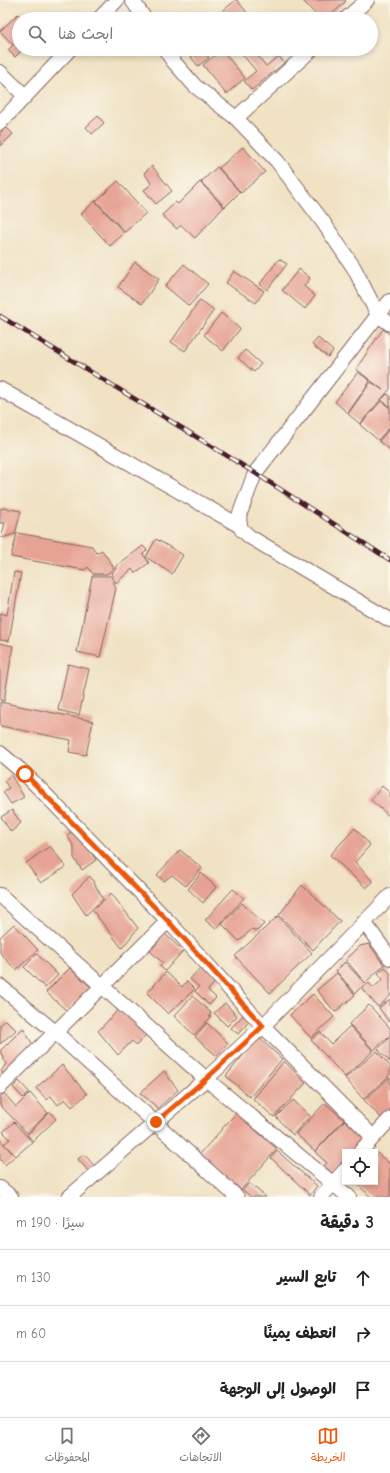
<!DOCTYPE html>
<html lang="ar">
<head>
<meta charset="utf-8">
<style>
	:root { --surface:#fff; --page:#f2f2f2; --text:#222; --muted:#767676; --line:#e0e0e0; --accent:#ea580c }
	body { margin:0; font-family:"Comic Neue","Playpen Sans Arabic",sans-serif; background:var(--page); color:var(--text); direction:rtl }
	.controls { position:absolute; right:12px; bottom:12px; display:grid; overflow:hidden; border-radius:0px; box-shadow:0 2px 6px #0003 }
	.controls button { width:36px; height:36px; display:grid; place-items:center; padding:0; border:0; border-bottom:1px solid var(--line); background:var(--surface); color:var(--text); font:20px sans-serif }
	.stop { position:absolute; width:12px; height:12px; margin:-9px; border:3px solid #ea580c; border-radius:50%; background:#fff }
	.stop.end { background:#ea580c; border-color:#fff; box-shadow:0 1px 4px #0008 }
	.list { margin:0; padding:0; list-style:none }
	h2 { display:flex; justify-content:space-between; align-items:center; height:52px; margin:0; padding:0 16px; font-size:17px }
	h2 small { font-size:13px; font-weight:400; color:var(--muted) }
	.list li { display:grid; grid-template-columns:26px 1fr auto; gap:12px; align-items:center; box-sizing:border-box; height:56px; padding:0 16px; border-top:1px solid var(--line) }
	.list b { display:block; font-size:15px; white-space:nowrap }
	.list em { font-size:13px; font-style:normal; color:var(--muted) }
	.icon { flex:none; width:22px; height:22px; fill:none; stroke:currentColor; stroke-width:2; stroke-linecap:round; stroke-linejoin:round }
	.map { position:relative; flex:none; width:390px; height:1197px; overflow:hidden; direction:ltr }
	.search { position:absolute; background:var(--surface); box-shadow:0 2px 6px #0003; left:12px; right:12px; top:12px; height:44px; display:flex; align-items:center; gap:10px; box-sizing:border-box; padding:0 14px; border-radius:22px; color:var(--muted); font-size:15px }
	.sheet { height:220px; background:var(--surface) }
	nav { display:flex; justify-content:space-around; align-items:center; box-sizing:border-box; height:56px; border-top:1px solid var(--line); background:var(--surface); font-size:11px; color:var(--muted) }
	nav a { display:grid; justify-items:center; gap:2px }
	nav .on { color:var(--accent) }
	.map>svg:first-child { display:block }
	.building { fill:#e6a393 }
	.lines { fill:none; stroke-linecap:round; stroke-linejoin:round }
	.street-casing { stroke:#846360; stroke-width:16 }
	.street { stroke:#fff; stroke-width:14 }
	.rail-casing { stroke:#4a1f2b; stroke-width:4.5 }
	.rail { stroke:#fbf7ec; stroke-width:3; stroke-dasharray:9; stroke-linecap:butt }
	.route { stroke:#ea580c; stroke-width:5 }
</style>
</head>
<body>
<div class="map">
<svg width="390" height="1197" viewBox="0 0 390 1197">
	<rect width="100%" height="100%" fill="#fbf7ec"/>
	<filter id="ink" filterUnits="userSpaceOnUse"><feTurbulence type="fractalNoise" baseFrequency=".025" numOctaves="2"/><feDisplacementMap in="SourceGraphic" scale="8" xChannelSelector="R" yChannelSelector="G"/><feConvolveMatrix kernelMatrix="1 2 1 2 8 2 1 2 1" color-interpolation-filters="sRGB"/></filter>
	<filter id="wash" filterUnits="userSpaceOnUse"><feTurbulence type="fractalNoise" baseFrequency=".012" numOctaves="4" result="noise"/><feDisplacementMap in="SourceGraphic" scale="16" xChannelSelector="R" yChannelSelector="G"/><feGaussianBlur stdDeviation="0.9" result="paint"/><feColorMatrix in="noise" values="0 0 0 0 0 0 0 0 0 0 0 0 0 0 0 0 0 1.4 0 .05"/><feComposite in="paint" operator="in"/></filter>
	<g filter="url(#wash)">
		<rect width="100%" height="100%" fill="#f0e2c3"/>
		<g id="blocks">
			<g class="building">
				<polygon points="236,0 237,0 252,19 223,19 219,14"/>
				<polygon points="305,0 345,0 346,1 327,19 320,19 303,1"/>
				<polygon points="18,14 23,19 19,19 19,49 23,49 15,57 8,50 13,45 0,31"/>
				<polygon points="202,49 209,58 198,66 191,57"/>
				<polygon points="238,49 252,49 266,66 279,56 284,63 252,90 244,81 256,71"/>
				<polygon points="222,50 245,78 226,94 203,65"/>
				<polygon points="98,116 104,123 92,134 86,127"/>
				<polygon points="6,127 13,134 0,147 0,133"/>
				<polygon points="243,147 265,172 241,193 219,168"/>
				<polygon points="152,166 172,191 156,204 144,190 152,184 144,173"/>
				<polygon points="217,167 240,192 225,207 201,182"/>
				<polygon points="118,181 146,213 125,232 96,201"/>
				<polygon points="200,182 224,207 195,238 181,225 177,229 162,215 176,202 178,204"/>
				<polygon points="95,201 124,233 110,246 81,214"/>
				<polygon points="279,259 287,264 267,290 260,284"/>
				<polygon points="135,262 159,279 142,304 118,287"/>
				<polygon points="184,264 208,284 189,306 165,286"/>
				<polygon points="299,269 310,278 304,286 315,296 305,309 282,290"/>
				<polygon points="234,271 264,291 256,303 226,283"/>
				<polygon points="200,300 214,310 185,351 171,342"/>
				<polygon points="221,313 240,329 223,351 204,335"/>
				<polygon points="383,329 390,335 390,389 360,424 348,414 371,382 383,390 356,369"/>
				<polygon points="318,338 333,351 328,357 312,345"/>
				<polygon points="245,350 261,364 254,372 238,358"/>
				<polygon points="358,372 370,381 348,413 335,402"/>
				<polygon points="387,394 390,396 390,407 381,400"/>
				<polygon points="381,401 390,408 390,427 378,440 360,425"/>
				<polygon points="390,428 390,450 379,441"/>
				<polygon points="4,508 21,511 15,534 1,538 5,523 0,523 0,509"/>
				<polygon points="17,533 92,546 96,553 102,550 114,568 107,574 93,574 88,567 85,570 11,557"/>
				<polygon points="156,539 183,555 172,574 146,557"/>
				<polygon points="143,546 147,550 143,554 149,563 135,573 132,569 116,583 111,573 116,569 116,566"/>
				<polygon points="14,572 21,573 9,641 0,640 0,613 7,615"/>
				<polygon points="92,576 111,576 116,588 100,657 77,652"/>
				<polygon points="0,643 13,646 4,701 0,700"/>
				<polygon points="68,664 89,669 79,715 58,710"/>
				<polygon points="0,702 93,721 86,755 69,752 71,740 0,726"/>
				<polygon points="11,775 24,797 11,804 3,792 9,788 4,781"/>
				<polygon points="382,786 390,793 390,817 371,800"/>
				<polygon points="12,810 21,823 11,832 1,817"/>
				<polygon points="355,828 370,845 355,862 373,882 366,888 330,855"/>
				<polygon points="77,829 96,860 82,870 74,858 74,847 67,835"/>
				<polygon points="50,846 66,867 41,883 26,863"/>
				<polygon points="180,850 202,868 186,886 172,875 164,881 157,875"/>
				<polygon points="201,873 216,887 203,903 188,889"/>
				<polygon points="90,876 103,899 86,915 72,894"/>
				<polygon points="302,885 340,921 313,950 279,915"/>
				<polygon points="233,889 244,898 216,929 205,920"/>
				<polygon points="111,893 138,928 122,948 93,911"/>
				<polygon points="242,903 264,924 257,931 252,929 239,941 222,924"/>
				<polygon points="278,916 312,953 270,993 235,956"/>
				<polygon points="14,924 38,950 16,970 0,953 0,937"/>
				<polygon points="165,934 183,951 165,971 160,966 163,963 150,951"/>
				<polygon points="369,944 384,965 365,983 346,960 360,946"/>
				<polygon points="37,954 58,975 45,988 24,967"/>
				<polygon points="345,962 365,984 355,993 336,971"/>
				<polygon points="204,964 219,978 208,990 216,998 209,1005 195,991 199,987 190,979"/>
				<polygon points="385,967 390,973 390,996 378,1007 362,989 369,983 373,988 383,979 378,973"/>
				<polygon points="70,968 91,987 67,1011 46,992"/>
				<polygon points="166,972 182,987 187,981 195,989 168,1014 147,993"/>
				<polygon points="337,973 355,995 335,1012 317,990"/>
				<polygon points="313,994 334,1017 311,1038 290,1015"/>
				<polygon points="193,996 211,1013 209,1016 211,1017 194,1035 174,1016"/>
				<polygon points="390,999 390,1023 379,1008"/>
				<polygon points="225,1003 237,1016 227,1026 214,1013"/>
				<polygon points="369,1005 390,1028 390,1035 374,1050 349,1024"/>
				<polygon points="118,1010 124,1016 130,1012 147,1034 137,1045 132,1041 118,1055 98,1031"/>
				<polygon points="246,1012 253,1017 238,1034 231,1028"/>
				<polygon points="6,1020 16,1030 0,1044 0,1025"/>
				<polygon points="207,1023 228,1043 217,1056 195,1037"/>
				<polygon points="350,1026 373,1051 345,1077 311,1040 320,1032 331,1044"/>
				<polygon points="23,1028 36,1050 7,1078 1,1071 6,1064 0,1051"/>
				<polygon points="258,1037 282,1059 250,1097 226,1076"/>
				<polygon points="390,1037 390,1062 378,1049"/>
				<polygon points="377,1051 390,1066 390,1075 363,1099 345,1078"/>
				<polygon points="284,1061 306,1083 274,1117 253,1099"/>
				<polygon points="62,1065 87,1094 72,1107 65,1099 58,1105 51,1096 47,1100 36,1088"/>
				<polygon points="164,1071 178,1090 158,1108 140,1093"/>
				<polygon points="390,1077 390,1110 382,1119 364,1100"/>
				<polygon points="19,1081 29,1092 23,1098 13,1087"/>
				<polygon points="4,1093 16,1107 30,1093 48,1113 27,1133 0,1105 0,1097"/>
				<polygon points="293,1100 310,1116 293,1135 276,1117"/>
				<polygon points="325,1103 344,1120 315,1151 296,1134"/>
				<polygon points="50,1112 56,1119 33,1141 27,1135"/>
				<polygon points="236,1113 277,1149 241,1190 200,1154"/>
				<polygon points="345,1120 364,1138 351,1152 345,1152 345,1159 332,1173 324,1166 327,1163 315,1152"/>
				<polygon points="14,1122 32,1142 16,1156 4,1144 10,1139 3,1132"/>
				<polygon points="0,1140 15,1156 5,1165 0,1159"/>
				<polygon points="277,1151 317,1186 310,1195 271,1158"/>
				<polygon points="376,1152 389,1163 390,1162 390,1197 371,1197 355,1182 375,1182 375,1153"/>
				<polygon points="84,1154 95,1167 89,1172 78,1159"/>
				<polygon points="249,1183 266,1197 251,1197 243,1190"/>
			</g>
		</g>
	</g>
	<g filter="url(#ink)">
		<use href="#blocks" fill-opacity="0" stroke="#846360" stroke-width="1"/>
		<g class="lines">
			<defs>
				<g id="street">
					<polyline points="132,0 145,19"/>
					<polyline points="99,19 117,0"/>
					<polyline points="346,19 367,0"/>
					<polyline points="165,49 173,61 195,86 236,118 277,161 323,222 354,268 378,315 390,324"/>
					<polyline points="0,72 25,96"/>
					<polyline points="236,118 312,49"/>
					<polyline points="0,123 70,49"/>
					<polyline points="390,301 378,315 255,473 239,516 240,526 242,530 250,537 390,620"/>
					<polyline points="0,389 240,526"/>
					<polyline points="0,753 25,774 40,789 168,921 263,1026 373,1137"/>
					<polyline points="0,895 206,1079 349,1197"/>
					<polyline points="364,922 390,958"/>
					<polyline points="0,986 55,1032 237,1197"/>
					<polyline points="0,1087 168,921"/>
					<polyline points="360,1152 390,1119"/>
					<polyline points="0,1188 11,1197"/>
					<polyline points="69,1197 206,1079 263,1026 390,896"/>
					<polyline points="321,1197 345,1170"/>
				</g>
			</defs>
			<use href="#street" class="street-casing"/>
			<use href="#street" class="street"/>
			<defs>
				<polyline id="rail" points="0,316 255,473 390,560"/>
			</defs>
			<use href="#rail" class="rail-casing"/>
			<use href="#rail" class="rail"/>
		</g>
	</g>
	<g class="lines" filter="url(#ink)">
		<polyline class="route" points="25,774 168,921 263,1026 206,1079 156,1122"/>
	</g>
</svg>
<div class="controls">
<button><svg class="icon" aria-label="locate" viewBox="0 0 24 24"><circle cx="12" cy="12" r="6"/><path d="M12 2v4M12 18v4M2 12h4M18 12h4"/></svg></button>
</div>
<div class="stop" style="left:25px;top:774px"></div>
<div class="stop end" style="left:156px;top:1122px"></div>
<div class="search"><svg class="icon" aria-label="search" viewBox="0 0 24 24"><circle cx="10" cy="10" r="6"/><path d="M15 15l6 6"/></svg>ابحث هنا</div>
</div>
<section class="sheet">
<h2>3 دقيقة<small>سيرًا · 190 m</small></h2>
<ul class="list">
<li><svg class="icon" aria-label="ahead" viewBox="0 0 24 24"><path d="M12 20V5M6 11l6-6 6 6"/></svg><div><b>تابع السير</b></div><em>130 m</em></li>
<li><svg class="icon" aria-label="right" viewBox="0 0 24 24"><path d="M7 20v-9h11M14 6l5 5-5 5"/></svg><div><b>انعطف يمينًا</b></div><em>60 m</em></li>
<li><svg class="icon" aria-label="arrive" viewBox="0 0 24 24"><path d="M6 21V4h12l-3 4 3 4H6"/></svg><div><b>الوصول إلى الوجهة</b></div></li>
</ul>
</section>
<nav>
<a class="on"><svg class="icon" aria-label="map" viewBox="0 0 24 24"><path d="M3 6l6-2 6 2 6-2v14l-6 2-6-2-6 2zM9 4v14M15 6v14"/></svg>الخريطة</a>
<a><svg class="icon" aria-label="directions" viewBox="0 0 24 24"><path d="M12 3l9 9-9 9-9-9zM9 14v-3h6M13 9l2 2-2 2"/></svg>الاتجاهات</a>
<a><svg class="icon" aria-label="saved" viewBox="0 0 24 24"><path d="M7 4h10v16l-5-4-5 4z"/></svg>المحفوظات</a>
</nav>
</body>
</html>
